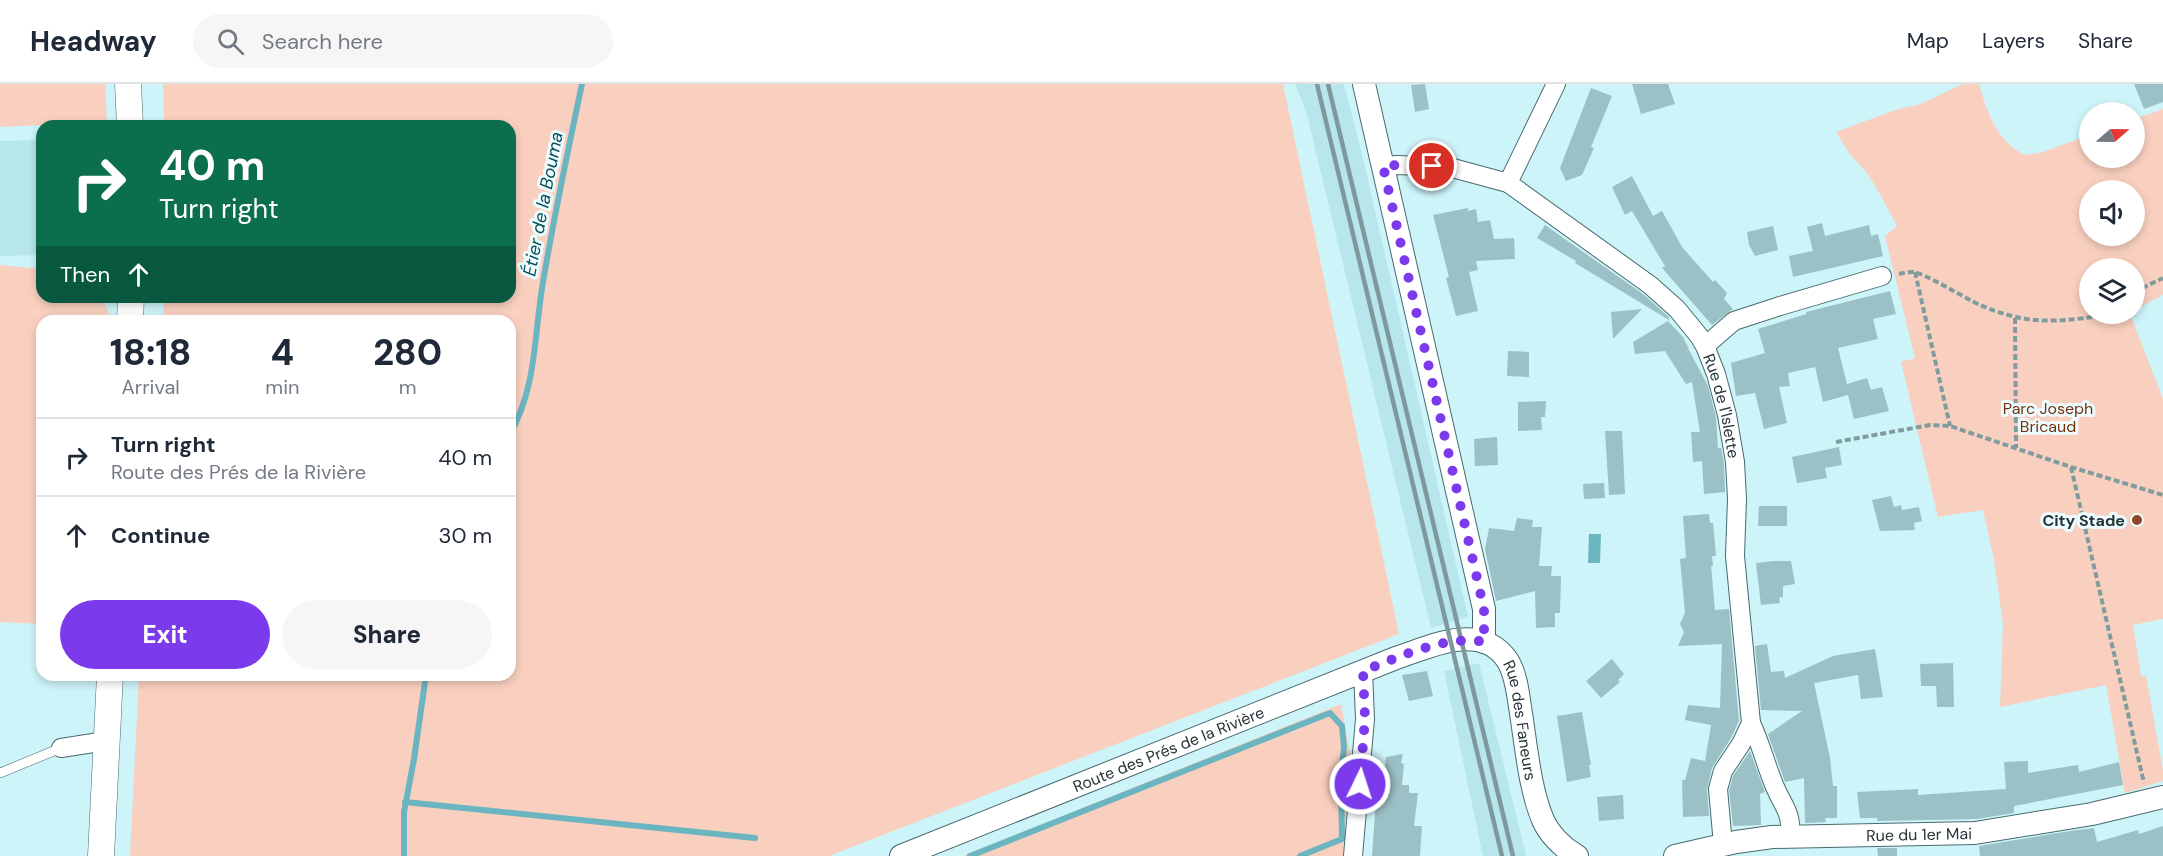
<!DOCTYPE html>
<html lang="en">
<head>
<meta charset="utf-8">
<style>
	body { margin:0; font-family:"DM Sans",sans-serif; background:#f6f6f7; color:#1f2937; height:100vh; display:flex; flex-direction:column; font-size:22px; white-space:nowrap }
	* { box-sizing:border-box; margin:0 }
	p { font-size:20px; color:#747a83 }
	.icon { flex:none; width:33px; height:33px; fill:none; stroke:currentColor; stroke-width:2; stroke-linecap:round; stroke-linejoin:round }
	.map { position:relative; flex:1; overflow:hidden }
	.drawer { position:absolute; left:36px; top:231px; width:480px; height:366px; display:flex; flex-direction:column; background:#fff; border-radius:18px; box-shadow:0 3px 9px #0003 }
	.drawer>* { flex:none }
	.hud { position:absolute; left:36px; top:36px; width:480px; height:183px; border-radius:18px; box-shadow:0 3px 9px #0003; background:#0b6e4f; color:#fff; overflow:hidden }
	.needle { width:39px; rotate:70deg }
	.controls { position:absolute; left:2079px; top:18px; display:grid; gap:12px }
	.controls a { display:grid; place-items:center; width:66px; height:66px; border-radius:50%; background:#fff; box-shadow:0 3px 9px #0003; font-size:30px }
	.pin { position:absolute; display:grid; place-items:center; width:51px; height:51px; color:#fff; margin:-26px; border:3px solid #fff; border-radius:50%; box-shadow:0 2px 6px #0007 }
	.me { position:absolute; width:66px; margin:-33px; rotate:4deg; stroke-linejoin:round; filter:drop-shadow(0 0 4px #0008) }
	.turn { display:flex; align-items:center; gap:21px; height:126px; padding:0 24px; font-size:27px }
	.turn .icon { width:78px; height:78px; stroke-width:2.5 }
	.turn b { display:block; font-size:42px; line-height:51px }
	.then { display:flex; align-items:center; height:57px; padding:0 24px; background:#0003; gap:12px; font-size:22px }
	.eta { display:flex; justify-content:space-evenly; align-items:center; height:102px; text-align:center }
	.eta b { font-size:36px; font-weight:800; line-height:42px }
	.button { display:flex; gap:12px; margin-top:auto; padding:12px 24px }
	.button a { flex:1; height:69px; border-radius:36px; background:#7c3aed; color:#fff; font-size:24px; font-weight:800; line-height:69px; text-align:center }
	.button a+a { background:#f6f6f7; color:#1f2937 }
	ul { padding:0; list-style:none }
	li { display:flex; align-items:center; gap:18px; height:78px; padding:0 24px; border-top:2px solid #e0e1e3 }
	li div { flex:1 }
	li b { display:block; font-size:22px }
	li em { font-style:normal }
	header { display:flex; align-items:center; gap:36px; box-sizing:border-box; height:84px; padding:0 30px; background:#fff; border-bottom:2px solid #e0e1e3 }
	header strong { font-size:28px }
	nav { display:flex; gap:33px; margin-inline-start:auto; font-size:21px }
	.search { width:420px; height:54px; background:#f6f6f7; display:flex; align-items:center; gap:15px; box-sizing:border-box; padding:0 21px; border-radius:33px; color:#747a83; font-size:22px }
	.map>svg:first-child { display:block }
</style>
</head>
<body>
<header>
<strong>Headway</strong>
<div class="search"><svg class="icon" aria-label="search" viewBox="0 0 24 24"><circle cx="10" cy="10" r="6"/><path d="M15 15l6 6"/></svg>Search here</div>
<nav><a>Map</a><a>Layers</a><a>Share</a></nav>
</header>
<div class="map">
<svg width="2163" height="772" viewBox="0 0 2163 772">
	<rect width="100%" height="100%" fill="#cdf4f9"/>
	<path fill="#b7e6ed" d="M 1295,0 L 1344,0 L 1362,70 L 1468,533 L 1431,544 L 1306,27 Z
		M 42,56 L 42,171 L 0,172 L 0,57 Z
		M 1479,579 L 1526,772 L 1483,772 L 1444,587 Z"/>
	<path fill="#f9d0bf" fill-rule="evenodd" d="M 0,0 L 105,0 L 107,38 L 0,43 Z
		M 163,0 L 1283,0 L 1399,550 L 829,772 L 130,772 L 139,591 L 510,591 L 510,237 L 163,237 L 164,213 L 510,213 L 510,42 L 164,42 Z
		M 1963,0 L 1979,0 C 1987,28 1997,58 2025,71 L 2043,68 L 2089,51 L 2090,74 L 2134,74 L 2135,35 L 2163,25 L 2163,211 L 2135,226 L 2134,184 L 2090,184 L 2090,230 L 2130,230 L 2163,315 L 2163,535 L 2133,541 L 2141,592 L 2146,592 L 2163,686 L 2163,697 L 2125,709 L 2106,601 L 2000,623 L 2003,540 L 1994,476 L 1983,426 L 1938,433 L 1901,278 L 1915,274 L 1885,152 L 1897,142 L 1876,103 L 1864,85 L 1850,71 L 1836,48 L 1895,26 L 1921,20 ZM 2090,106 L 2134,106 L 2134,152 L 2090,152 Z
		M 0,181 L 42,185 L 42,213 L 102,213 L 112,237 L 42,237 L 42,540 L 0,538 Z
		M 1341,620 L 1351,675 L 1346,772 L 963,772 Z"/>
	<path fill="#6ab5c0" d="M 1589,450 L 1601,450 L 1600,479 L 1588,479 Z"/>
	<g fill="none" stroke-linecap="round" stroke-linejoin="round">
		<path stroke="#6ab5c0" stroke-width="6" d="M 510,350 C 537,303 534,250 543,198 C 554,132 568,66 582,0
			M 405,718 L 755,754
			M 404,772 L 404,728 L 414,675 L 426,591
			M 970,772 L 1330,629 L 1342,642 L 1344,663 L 1341,692 L 1342,755 L 1300,772"/>
	</g>
	<path fill="#9bc0c5" d="M 1425,0 L 1429,25 L 1415,28 L 1411,1 Z
		M 1632,0 L 1668,0 L 1675,20 L 1641,30 Z
		M 2134,0 L 2163,0 L 2163,18 L 2144,25 Z
		M 1591,4 L 1612,12 L 1591,63 L 1594,64 L 1582,91 L 1566,97 L 1560,84 Z
		M 1632,92 L 1653,132 L 1662,127 L 1682,163 L 1713,198 L 1715,196 L 1727,209 L 1724,215 L 1733,225 L 1712,241 L 1662,184 L 1665,182 L 1632,127 L 1625,131 L 1612,103 Z
		M 1468,124 L 1468,127 L 1476,125 L 1478,138 L 1490,136 L 1494,155 L 1514,154 L 1515,175 L 1476,177 L 1478,186 L 1469,188 L 1478,227 L 1456,232 L 1446,194 L 1449,193 L 1433,131 Z
		M 1822,139 L 1825,152 L 1869,141 L 1871,152 L 1878,150 L 1883,172 L 1793,193 L 1789,172 L 1813,167 L 1807,143 Z
		M 1545,141 L 1643,210 L 1669,233 L 1669,236 L 1575,179 L 1576,177 L 1537,154 Z
		M 1773,142 L 1778,166 L 1755,172 L 1749,161 L 1747,148 Z
		M 1890,207 L 1896,230 L 1873,235 L 1878,255 L 1838,264 L 1847,300 L 1867,294 L 1871,306 L 1882,303 L 1889,327 L 1854,335 L 1848,311 L 1823,318 L 1815,283 L 1788,289 L 1790,302 L 1779,303 L 1787,339 L 1764,345 L 1755,309 L 1736,312 L 1731,279 L 1765,269 L 1758,245 L 1806,230 L 1806,228 Z
		M 1642,225 L 1613,255 L 1611,228 Z
		M 1668,237 L 1683,253 L 1689,265 L 1686,267 L 1689,266 L 1708,302 L 1716,333 L 1718,364 L 1721,364 L 1724,379 L 1725,408 L 1704,410 L 1702,377 L 1693,378 L 1691,348 L 1700,348 L 1692,298 L 1686,300 L 1665,267 L 1635,270 L 1633,258 Z
		M 1508,267 L 1529,268 L 1529,293 L 1507,292 Z
		M 1546,317 L 1545,333 L 1541,333 L 1542,346 L 1518,347 L 1518,318 Z
		M 1605,347 L 1622,347 L 1625,410 L 1609,411 Z
		M 1497,353 L 1498,381 L 1475,382 L 1474,355 Z
		M 1839,363 L 1842,381 L 1825,384 L 1827,394 L 1797,399 L 1792,373 Z
		M 1604,399 L 1605,414 L 1584,415 L 1583,400 Z
		M 1891,412 L 1894,423 L 1901,421 L 1902,426 L 1919,423 L 1922,437 L 1914,439 L 1915,446 L 1880,447 L 1872,416 Z
		M 1759,422 L 1787,422 L 1787,442 L 1758,442 Z
		M 1709,430 L 1710,439 L 1713,439 L 1716,472 L 1712,472 L 1713,482 L 1711,482 L 1715,526 L 1729,525 L 1739,637 L 1731,654 L 1712,684 L 1707,706 L 1709,732 L 1683,733 L 1682,696 L 1685,696 L 1691,674 L 1705,677 L 1711,641 L 1685,636 L 1688,621 L 1720,624 L 1722,560 L 1678,562 L 1684,548 L 1680,540 L 1685,529 L 1680,475 L 1686,474 L 1683,432 Z
		M 1517,434 L 1533,436 L 1532,443 L 1542,443 L 1539,482 L 1552,482 L 1551,492 L 1561,492 L 1560,529 L 1555,529 L 1555,543 L 1536,544 L 1535,507 L 1496,517 L 1485,465 L 1489,444 L 1514,447 Z
		M 1774,477 L 1791,477 L 1795,500 L 1783,502 L 1783,513 L 1779,514 L 1780,519 L 1761,521 L 1756,479 Z
		M 1767,560 L 1771,588 L 1784,587 L 1785,594 L 1833,572 L 1875,565 L 1883,613 L 1861,615 L 1858,591 L 1814,599 L 1830,674 L 1833,702 L 1837,702 L 1837,734 L 1825,734 L 1826,738 L 1805,739 L 1804,694 L 1785,698 L 1768,650 L 1802,627 L 1761,626 L 1755,562 Z
		M 1612,575 L 1624,590 L 1618,596 L 1620,598 L 1601,614 L 1586,597 Z
		M 1953,579 L 1954,623 L 1937,623 L 1936,602 L 1921,602 L 1920,580 Z
		M 1427,587 L 1433,612 L 1409,617 L 1402,591 Z
		M 1582,628 L 1591,681 L 1589,681 L 1591,693 L 1567,698 L 1557,632 Z
		M 1750,667 L 1765,708 L 1760,710 L 1761,741 L 1733,742 L 1729,706 L 1733,692 Z
		M 1403,670 L 1401,679 L 1404,680 L 1402,701 L 1409,701 L 1409,709 L 1418,709 L 1414,742 L 1422,742 L 1420,772 L 1372,772 L 1378,688 L 1385,682 L 1386,673 Z
		M 2028,677 L 2028,689 L 2078,681 L 2079,688 L 2119,678 L 2123,701 L 2014,722 L 2014,729 L 1977,735 L 1877,737 L 1877,734 L 1860,734 L 1857,708 L 1918,705 L 1918,711 L 2006,705 L 2004,678 Z
		M 1623,711 L 1624,735 L 1599,737 L 1597,713 Z
		M 2163,742 L 2163,772 L 1980,772 L 1979,762 L 2070,747 L 2094,744 L 2097,758 L 2138,746 L 2139,750 Z
		M 1877,764 L 1897,764 L 1897,772 L 1878,772 Z"/>
	<g fill="none" stroke-linecap="round" stroke-linejoin="round">
		<g stroke="#486a6f" stroke-width="10">
			<path id="service" d="M 0,689 L 61,664"/>
		</g>
		<g stroke="#486a6f" stroke-width="20">
			<g id="minor">
				<path id="s1" d="M 1556,0 L 1508,99 L 1650,201 L 1677,225 L 1699,252 L 1705,262 L 1716,290 L 1727,331 L 1735,378 L 1737,415 L 1735,472 L 1751,639 L 1741,660 L 1723,687 L 1718,705 L 1723,761"/>
				<path d="M 1383,82 L 1397,81 L 1449,83 L 1508,99"/>
				<path d="M 1705,262 L 1734,237 L 1780,222 L 1882,192"/>
				<path d="M 1751,639 C 1761,660 1766,682 1775,703 C 1785,726 1790,725 1791,752"/>
				<path d="M 61,664 L 106,657"/>
				<path d="M 1353,772 L 1365,635 L 1363,587"/>
			</g>
		</g>
		<g stroke="#486a6f" stroke-width="24">
			<g id="tertiary">
				<path d="M 1364,0 L 1484,525 L 1484,558"/>
				<path id="s2" d="M 901,772 L 1396,574 C 1420,566 1451,552 1476,556 C 1490,558 1502,567 1509,579 C 1516,592 1518,609 1520,623 C 1526,659 1529,703 1543,736 C 1549,750 1563,764 1577,772"/>
				<path id="s3" d="M 1675,772 L 1736,758 L 1772,753 L 1975,749 L 2092,730 L 2163,713"/>
			</g>
		</g>
		<g stroke="#486a6f" stroke-width="27">
			<path id="secondary" d="M 128,0 L 130,42
				M 130,237 L 131,213
				M 101,772 L 110,591"/>
		</g>
		<path stroke="#809c9f" stroke-width="4" stroke-dasharray="6 3" stroke-linecap="butt" d="M 1915,188 L 1950,342
			M 1899,190 C 1903,189 1908,188 1913,188 C 1925,189 1966,215 1980,221 C 2025,240 2052,239 2099,232 L 2102,230
			M 2134,208 L 2163,194
			M 2015,234 L 2016,364
			M 1836,358 L 1930,341 L 1950,342 L 2071,383 L 2163,411
			M 2071,383 L 2144,699"/>
		<use href="#service" stroke="#fff" stroke-width="9"/>
		<use href="#minor" stroke="#fff" stroke-width="18"/>
		<use href="#tertiary" stroke="#fff" stroke-width="22"/>
		<use href="#secondary" stroke="#fff" stroke-width="26"/>
		<path stroke="#7e999d" stroke-width="4.5" d="M 1317,0 L 1502,772
			M 1328,0 L 1513,772"/>
	</g>
	<g fill="none" stroke-linecap="round" stroke-linejoin="round">
		<path stroke="#7c3aed" stroke-width="10" stroke-dasharray="0 18" d="M 1360,700 L 1365,634 L 1363,587 C 1397,574 1447,550 1484,558 L 1484,525 L 1383,82 L 1397,81 L 1432,82"/>
	</g>
	<circle fill="#8f4726" stroke="#edfcfe" stroke-width="2" cx="2137" cy="436" r="6"/>
	<g text-anchor="middle" stroke-width="6" stroke-linejoin="round" paint-order="stroke">
		<g font-size="16" fill="#263537" stroke="#edfcfe">
			<text dy="6" stroke="none"><textPath href="#s1" startOffset="430">Rue de l'Islette</textPath></text>
			<text dy="6" stroke="none"><textPath href="#s2" startOffset="716">Rue des Faneurs</textPath></text>
			<text dy="6" stroke="none"><textPath href="#s2" startOffset="288">Route des Prés de la Rivière</textPath></text>
			<text dy="6" stroke="none"><textPath href="#s3" startOffset="246">Rue du 1er Mai</textPath></text>
		</g>
		<g font-size="16" fill="#74300d" stroke="#edfcfe">
			<text x="2048" y="330">Parc Joseph<tspan x="2048" dy="18">Bricaud</tspan></text>
		</g>
		<g font-size="16" font-weight="bold" fill="#263537" stroke="#edfcfe" text-anchor="end">
			<text x="2125" y="442">City Stade</text>
		</g>
		<g font-size="18" font-style="italic" fill="#064d55" stroke="#edfcfe">
			<text transform="translate(543 120) rotate(-79)" y="6">Étier de la Bouma</text>
		</g>
	</g>
</svg>
<div class="controls">
<a><svg class="needle" viewBox="-14 -14 28 28"><path d="M0-13l5 13h-10z" fill="#e53935"/><path d="M0 13l5-13h-10z" fill="#747a83"/></svg></a>
<a><svg class="icon" aria-label="sound" viewBox="0 0 24 24"><path d="M4 9h4l5-4v14l-5-4H4zM17 9q2 3 0 6"/></svg></a>
<a><svg class="icon" aria-label="layers" viewBox="0 0 24 24"><path d="M12 4l9 5-9 5-9-5zM3 14l9 5 9-5"/></svg></a>
</div>
<div class="pin" style="left:1432px;top:82px;background:#d93025"><svg class="icon" aria-label="arrive" viewBox="0 0 24 24"><path d="M6 21V4h12l-3 4 3 4H6"/></svg></div>
<svg class="me" style="left:1360px;top:700px" viewBox="-20 -20 40 40"><circle r="17" fill="#7c3aed" stroke="#fff" stroke-width="3"/><path d="M0-11L8 9 0 5-8 9z" fill="#fff"/></svg>
<div class="hud">
<div class="turn"><svg class="icon" aria-label="right" viewBox="0 0 24 24"><path d="M7 20v-9h11M14 6l5 5-5 5"/></svg><div><b>40 m</b>Turn right</div></div>
<div class="then">Then<svg class="icon" aria-label="ahead" viewBox="0 0 24 24"><path d="M12 20V5M6 11l6-6 6 6"/></svg></div>
</div>
<section class="drawer">
<div class="eta">
<div><b>18:18</b><p>Arrival</p></div>
<div><b>4</b><p>min</p></div>
<div><b>280</b><p>m</p></div>
</div>
<ul>
<li><svg class="icon" aria-label="right" viewBox="0 0 24 24"><path d="M7 20v-9h11M14 6l5 5-5 5"/></svg><div><b>Turn right</b><p>Route des Prés de la Rivière</p></div><em>40 m</em></li>
<li><svg class="icon" aria-label="ahead" viewBox="0 0 24 24"><path d="M12 20V5M6 11l6-6 6 6"/></svg><div><b>Continue</b></div><em>30 m</em></li>
</ul>
<div class="button"><a>Exit</a><a>Share</a></div>
</section>
</div>
</body>
</html>
